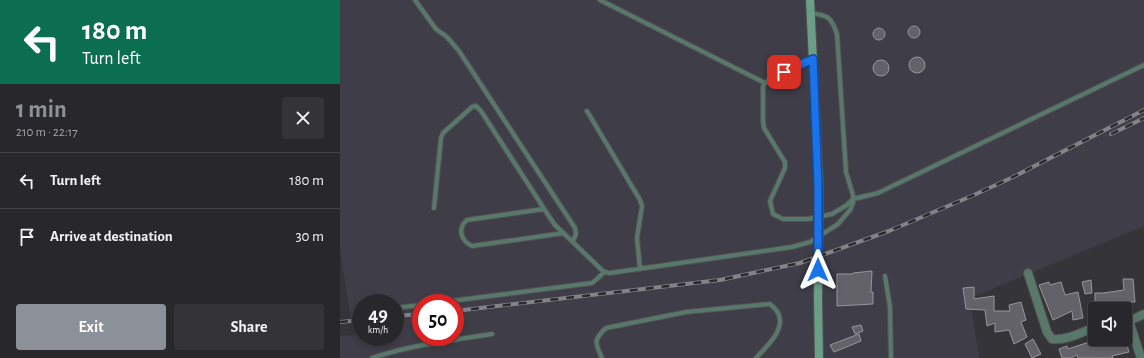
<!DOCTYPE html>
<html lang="en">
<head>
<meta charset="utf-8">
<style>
	body { margin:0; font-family:"Alegreya Sans",sans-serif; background:#343337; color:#f1f3f6; height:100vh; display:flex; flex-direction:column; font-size:15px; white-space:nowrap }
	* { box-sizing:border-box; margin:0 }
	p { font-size:13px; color:#a5a5a9 }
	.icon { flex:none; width:22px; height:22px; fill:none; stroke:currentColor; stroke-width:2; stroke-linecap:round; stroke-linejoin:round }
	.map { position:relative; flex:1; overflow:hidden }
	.side { display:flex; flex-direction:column; background:#28272b; width:340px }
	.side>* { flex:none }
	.guide { background:#0b6e4f; color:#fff; overflow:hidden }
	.tools { position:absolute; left:748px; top:302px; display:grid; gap:8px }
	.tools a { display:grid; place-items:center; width:44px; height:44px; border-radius:4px; background:#28272b; box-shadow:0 2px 6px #0003,0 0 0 1px #444447; font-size:20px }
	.speed { position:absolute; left:12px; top:294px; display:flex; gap:8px; font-size:20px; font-weight:700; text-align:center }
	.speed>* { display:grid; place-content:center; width:52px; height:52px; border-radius:50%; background:#28272b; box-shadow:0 2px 6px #0003,0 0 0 1px #444447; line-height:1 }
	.speed small { font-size:10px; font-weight:400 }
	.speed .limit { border:6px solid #d22; background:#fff; color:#111 }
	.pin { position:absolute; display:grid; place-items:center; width:34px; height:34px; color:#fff; margin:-17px; border-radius:8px; box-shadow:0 2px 6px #0006 }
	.me { position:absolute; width:44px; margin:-22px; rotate:0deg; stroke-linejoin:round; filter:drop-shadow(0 0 3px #0008) }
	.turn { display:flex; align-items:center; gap:14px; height:84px; padding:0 16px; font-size:18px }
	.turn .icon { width:52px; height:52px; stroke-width:2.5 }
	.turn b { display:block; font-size:28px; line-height:34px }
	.round { display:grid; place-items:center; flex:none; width:42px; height:42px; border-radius:4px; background:#343337 }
	.head { display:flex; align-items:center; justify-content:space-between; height:68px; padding:0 16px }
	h1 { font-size:24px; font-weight:700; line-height:30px; color:#8c9099 }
	.action { display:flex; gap:8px; margin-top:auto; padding:8px 16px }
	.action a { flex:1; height:46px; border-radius:4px; background:#8c9099; color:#fff; font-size:16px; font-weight:700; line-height:46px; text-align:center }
	.action a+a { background:#343337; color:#f1f3f6 }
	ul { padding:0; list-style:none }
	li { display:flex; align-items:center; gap:12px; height:56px; padding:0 16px; border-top:1px solid #444447 }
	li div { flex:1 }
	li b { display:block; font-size:15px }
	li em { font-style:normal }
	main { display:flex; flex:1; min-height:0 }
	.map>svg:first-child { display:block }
</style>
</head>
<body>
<main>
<section class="side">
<div class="guide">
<div class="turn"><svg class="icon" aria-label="left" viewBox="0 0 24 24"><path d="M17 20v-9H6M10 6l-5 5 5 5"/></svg><div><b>180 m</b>Turn left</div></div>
</div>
<div class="head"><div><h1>1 min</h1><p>210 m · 22:17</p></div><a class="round"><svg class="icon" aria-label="close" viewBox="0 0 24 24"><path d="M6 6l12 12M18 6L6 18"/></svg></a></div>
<ul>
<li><svg class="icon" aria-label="left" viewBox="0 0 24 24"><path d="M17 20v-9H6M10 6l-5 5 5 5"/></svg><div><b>Turn left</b></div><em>180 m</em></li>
<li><svg class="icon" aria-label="arrive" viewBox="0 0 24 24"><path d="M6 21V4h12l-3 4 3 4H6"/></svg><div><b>Arrive at destination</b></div><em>30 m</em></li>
</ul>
<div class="action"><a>Exit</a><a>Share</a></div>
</section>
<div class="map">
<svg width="804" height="358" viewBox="0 0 804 358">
	<rect width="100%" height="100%" fill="#353439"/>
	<path fill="#3f3d48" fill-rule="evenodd" d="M 0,0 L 804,0 L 804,226 L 630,298 L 639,358 L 0,358 L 0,336 L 15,335 L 10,314 L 0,249 ZM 21,303 L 55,303 L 55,337 L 21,337 ZM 81,303 L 115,303 L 115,337 L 81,337 Z"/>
	<path fill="#636268" stroke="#97969c" d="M568 32a6 6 0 1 1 12 0a6 6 0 1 1-12 0Z
		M533 34a6 6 0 1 1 12 0a6 6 0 1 1-12 0Z
		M569 65a8 8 0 1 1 16 0a8 8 0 1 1-16 0Z
		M533 68a8 8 0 1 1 16 0a8 8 0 1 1-16 0Z
		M 532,271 L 531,292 L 533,292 L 533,304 L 497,306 L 497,274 L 513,274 L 513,273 Z
		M 783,279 L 793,279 L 795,302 L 779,302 L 780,307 L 767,309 L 755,309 L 755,293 L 763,293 L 784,290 Z
		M 751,280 L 752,293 L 745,294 L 742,282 Z
		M 709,282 L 710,285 L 721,282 L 725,295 L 738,292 L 743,318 L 733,320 L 732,311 L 713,320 L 699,285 Z
		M 634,287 L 634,299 L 654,296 L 654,311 L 670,311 L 669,305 L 681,302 L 686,320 L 681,322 L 687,337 L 674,344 L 669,330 L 655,332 L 655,323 L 647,326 L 645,310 L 626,309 L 623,288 Z
		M 521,325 L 523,331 L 515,334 L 512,327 Z
		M 519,334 L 521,341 L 494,352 L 490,345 Z
		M 693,339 L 701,354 L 692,358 L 685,344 Z
		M 758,339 L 774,339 L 776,345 L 786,342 L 789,352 L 772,356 L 773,358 L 738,358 L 737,355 L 731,358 L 722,358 L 719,349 L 727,346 L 728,349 Z"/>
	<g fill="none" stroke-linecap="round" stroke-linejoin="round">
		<g stroke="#525155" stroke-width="6">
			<path id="service" d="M 75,0 L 96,29 L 107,37 L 119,51 L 235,228 L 236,234 L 233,241
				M 260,0 L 425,83
				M 472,59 L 430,79 L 425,83 L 423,87 L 423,121 L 424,128 L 445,162 L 445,168 L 430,201 L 433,214 L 443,219 L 468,219 L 492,214 L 507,205 L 513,199 L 538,193 L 804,65
				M 247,111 L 300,200 L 302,206 L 297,238 L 300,269
				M 94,208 L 101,138 L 103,133 L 132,107 L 136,106 L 141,111 L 210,218 L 215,225 L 264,272 L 270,273 L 452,247 L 470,242 L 498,224 L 510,210 L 513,203 L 513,195 L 506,172 L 497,34 C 491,16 488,16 471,13
				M 204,209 L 127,220 C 117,228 121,241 132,246 L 224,233
				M 545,276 L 550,307 L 551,358
				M 95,303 L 252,283 L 257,279 L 264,272
				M 55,308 L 81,305
				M 32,358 C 71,345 112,340 152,334
				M 262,358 C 255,343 253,340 266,328 L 346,312 L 430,304 C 432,306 435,308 437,311 C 448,328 426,347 416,358"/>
		</g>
		<g stroke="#525155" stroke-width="10">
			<path id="minor" d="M 688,273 L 707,332 L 712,339 C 726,341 742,332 755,327
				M 789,321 L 801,358
				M 785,322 L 789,321 L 804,314"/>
		</g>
		<g stroke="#525155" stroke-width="10">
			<path id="secondary" d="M 470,0 L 479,185
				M 478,299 L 479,358"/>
		</g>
		<use href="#service" stroke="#587969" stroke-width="4"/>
		<use href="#minor" stroke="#587969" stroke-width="8"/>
		<use href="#secondary" stroke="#6a9e85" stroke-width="8"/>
		<g stroke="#848387" stroke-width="4">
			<path id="rail" d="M 771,134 L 804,118
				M 115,311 L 380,280 L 460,263 L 549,231 L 634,195 L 671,178 L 804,110
				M 55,316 L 81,314
				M 0,322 L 21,320"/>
		</g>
		<use href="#rail" stroke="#2b2a2f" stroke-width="2.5" stroke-dasharray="8" stroke-linecap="butt"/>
		<g stroke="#525155" stroke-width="10" stroke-linecap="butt">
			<path id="secondary-bridge" d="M 478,299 L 479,185"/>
		</g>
		<use href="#secondary-bridge" stroke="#6a9e85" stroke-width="8"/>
	</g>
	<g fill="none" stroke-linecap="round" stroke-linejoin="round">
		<g stroke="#114b97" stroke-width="10">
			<path id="route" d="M 444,72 L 473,59 L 478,185 L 478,270"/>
		</g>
		<use href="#route" stroke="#1a73e8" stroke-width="7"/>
	</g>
</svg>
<div class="tools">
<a><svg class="icon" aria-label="sound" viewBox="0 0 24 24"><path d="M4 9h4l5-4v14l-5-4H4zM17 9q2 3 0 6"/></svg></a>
</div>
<div class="speed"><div>49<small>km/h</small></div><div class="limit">50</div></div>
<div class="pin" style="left:444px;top:72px;background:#d93025"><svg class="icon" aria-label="arrive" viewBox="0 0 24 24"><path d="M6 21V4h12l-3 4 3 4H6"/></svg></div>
<svg class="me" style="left:478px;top:270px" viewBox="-20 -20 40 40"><path d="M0-17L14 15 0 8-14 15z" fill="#1a73e8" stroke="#fff" stroke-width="4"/></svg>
</div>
</main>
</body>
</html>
